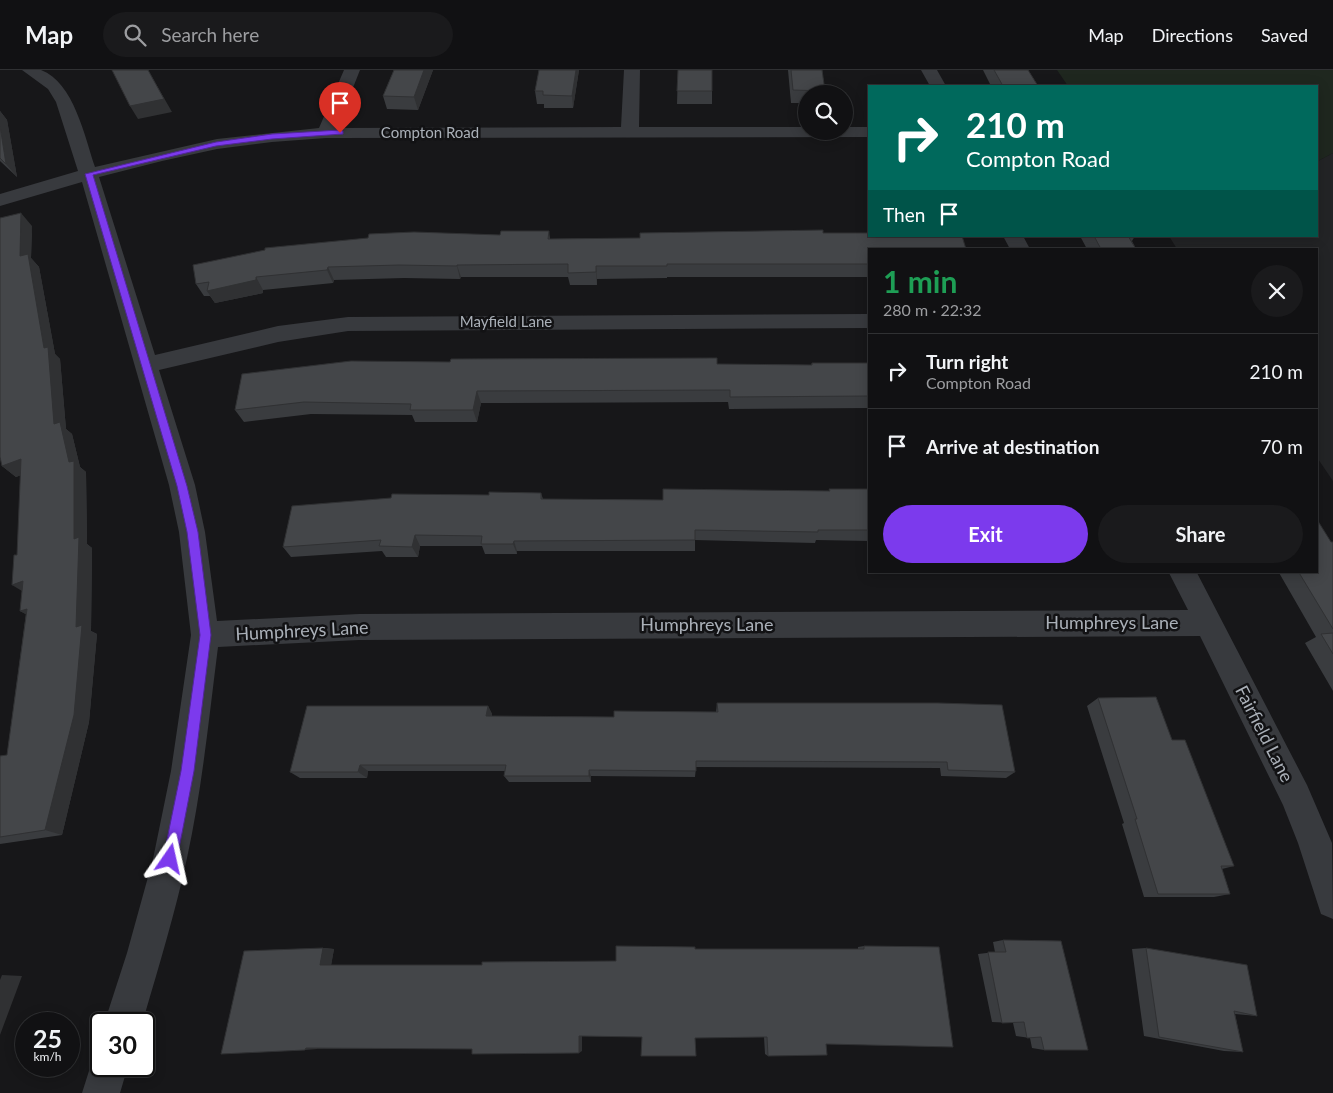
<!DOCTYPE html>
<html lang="en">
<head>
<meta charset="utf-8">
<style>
	body { margin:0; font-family:Lato,sans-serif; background:#1a1a1c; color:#f1f3f6; height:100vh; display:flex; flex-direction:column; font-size:19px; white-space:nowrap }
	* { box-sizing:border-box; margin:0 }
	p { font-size:16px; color:#9c9da0 }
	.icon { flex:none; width:28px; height:28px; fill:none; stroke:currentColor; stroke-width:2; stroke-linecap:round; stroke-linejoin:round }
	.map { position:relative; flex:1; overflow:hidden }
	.side { position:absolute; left:868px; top:178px; width:450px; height:325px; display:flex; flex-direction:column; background:#111113; border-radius:0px; box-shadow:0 2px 12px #0003,0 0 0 1px #303133 }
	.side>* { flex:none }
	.top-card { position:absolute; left:868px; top:15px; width:450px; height:152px; border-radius:0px; box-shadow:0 2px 12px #0003,0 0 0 1px #303133; background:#00695c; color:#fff; overflow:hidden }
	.fabs { position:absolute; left:798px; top:15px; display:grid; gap:10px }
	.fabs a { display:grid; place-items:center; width:55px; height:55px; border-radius:50%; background:#111113; box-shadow:0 2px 12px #0003,0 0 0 1px #303133; font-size:25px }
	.speed { position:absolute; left:15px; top:942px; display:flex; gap:10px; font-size:25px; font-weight:700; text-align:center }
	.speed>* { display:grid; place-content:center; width:65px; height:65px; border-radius:50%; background:#111113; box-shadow:0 2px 12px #0003,0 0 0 1px #303133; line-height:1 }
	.speed small { font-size:12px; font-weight:400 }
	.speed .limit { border:2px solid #111; border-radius:8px; background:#fff; color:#111 }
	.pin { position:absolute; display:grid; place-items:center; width:42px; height:42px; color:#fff; margin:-51px -21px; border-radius:50% 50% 50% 0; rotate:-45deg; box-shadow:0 0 5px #0007 }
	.pin .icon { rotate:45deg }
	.me { position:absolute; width:55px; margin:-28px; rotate:11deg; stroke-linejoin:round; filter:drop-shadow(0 0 4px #0008) }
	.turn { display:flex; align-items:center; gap:18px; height:105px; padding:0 15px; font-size:22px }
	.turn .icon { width:65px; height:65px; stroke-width:2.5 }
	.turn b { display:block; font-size:35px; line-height:42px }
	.then { display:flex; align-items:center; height:48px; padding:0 15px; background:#0003; gap:10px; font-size:19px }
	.round { display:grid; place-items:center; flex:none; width:52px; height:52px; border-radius:26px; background:#1a1a1c }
	.head { display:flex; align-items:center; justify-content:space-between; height:85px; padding:0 15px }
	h1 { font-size:30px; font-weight:700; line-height:38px; color:#1e9e55 }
	.action { display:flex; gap:10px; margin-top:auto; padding:10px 15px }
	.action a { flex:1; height:58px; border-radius:30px; background:#7c3aed; color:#fff; font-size:20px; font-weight:700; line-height:58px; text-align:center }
	.action a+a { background:#1a1a1c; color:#f1f3f6 }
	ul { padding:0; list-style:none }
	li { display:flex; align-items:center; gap:15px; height:75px; padding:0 15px; border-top:1px solid #303133 }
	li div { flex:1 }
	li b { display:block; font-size:19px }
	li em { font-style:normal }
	header { display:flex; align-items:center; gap:30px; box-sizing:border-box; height:70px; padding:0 25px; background:#111113; border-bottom:1px solid #303133 }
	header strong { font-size:24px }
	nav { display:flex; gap:28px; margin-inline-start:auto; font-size:18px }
	.search { width:350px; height:45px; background:#1a1a1c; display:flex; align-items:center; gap:12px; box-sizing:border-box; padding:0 18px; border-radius:28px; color:#9c9da0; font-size:19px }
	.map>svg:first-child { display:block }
</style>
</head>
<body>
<header>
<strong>Map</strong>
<div class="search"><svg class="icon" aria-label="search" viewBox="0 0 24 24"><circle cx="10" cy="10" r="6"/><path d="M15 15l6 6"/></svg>Search here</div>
<nav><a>Map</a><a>Directions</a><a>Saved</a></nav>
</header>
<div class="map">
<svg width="1333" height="1023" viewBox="0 0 1333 1023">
	<rect width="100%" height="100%" fill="#171719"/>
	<path fill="#232426" d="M 1333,83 L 1333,411 L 1316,386 L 1316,179 L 1177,179 L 1169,166 L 1316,166 L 1316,92 Z"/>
	<path fill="#1f271f" d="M 1057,0 L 1333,0 L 1333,83 L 1316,92 L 1316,16 L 1068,16 Z"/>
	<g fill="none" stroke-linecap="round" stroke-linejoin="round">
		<path fill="#383a3e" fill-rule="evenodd" d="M 22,0 C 28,0 36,0 41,0 C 74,12 85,68 95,97 L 217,69 L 319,58 L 344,0 L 360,0 L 337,58 L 621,57 L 624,0 L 640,0 L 639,57 L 806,57 L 806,61 L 844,61 L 844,57 L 869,57 L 869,67 L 326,68 L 272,72 L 217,79 L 162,91 L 99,107 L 155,285 L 278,256 L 348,247 L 869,244 L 869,258 L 348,261 L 278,272 L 159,300 L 195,415 L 205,462 L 217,551 L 359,544 L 1188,540 L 1168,501 L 1196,501 L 1307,715 L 1332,773 L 1333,849 L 1321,844 L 1298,773 L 1283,735 L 1200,566 L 359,570 L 218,577 C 209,648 202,719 187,788 C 175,844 158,899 142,954 L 104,954 L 127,883 L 153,789 L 171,701 L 191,565 L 179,462 L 169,415 L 82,112 L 0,136 L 0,124 L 78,101 L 56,32 L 48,19 Z
			M 921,0 L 937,0 L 946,16 L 930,16 Z
			M 1003,166 L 1023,166 L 1030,179 L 1010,179 Z
			M 101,980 L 101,996 L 128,996 L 120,1023 L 82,1023 L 95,982 Z"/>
	</g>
	<path fill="#3a3c3f" d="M 394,0 L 433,0 L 418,40 L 387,39 L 383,26 Z
		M 539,0 L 579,0 L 573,38 L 544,38 L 544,34 L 537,34 L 535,21 Z
		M 678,0 L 712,21 L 712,34 L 677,34 Z
		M 788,0 L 822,0 L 825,21 L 824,24 L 806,24 L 806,33 L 791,33 Z
		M 983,0 L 1028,0 L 1038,16 L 991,16 Z
		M 0,41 L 7,50 L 17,107 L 0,91 Z
		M 32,156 L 31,188 L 39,197 L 55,284 L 60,289 L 66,359 L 72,364 L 80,397 L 86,402 L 87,474 L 92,478 L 91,561 L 97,564 L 89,652 L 62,765 L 0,774 L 0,686 L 7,685 L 26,544 L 20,541 L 22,521 L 17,485 L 21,405 L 16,407 L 2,396 Z
		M 549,161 L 550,169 L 640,168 L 823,163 L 869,179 L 869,207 L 667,207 L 667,208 L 597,209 L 597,215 L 570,215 L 568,207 L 461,207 L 460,209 L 404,208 L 334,210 L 333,213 L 263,220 L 263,223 L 215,233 L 210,226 L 204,226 L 196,214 L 500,165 Z
		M 1080,166 L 1135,166 L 1132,171 L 1136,179 L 1087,179 Z
		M 812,293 L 869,293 L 869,338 L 729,339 L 728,332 L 481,333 L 477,352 L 415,352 L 412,345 L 311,344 L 244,352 L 235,340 L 242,304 L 717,294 L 811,295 Z
		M 829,419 L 869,419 L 869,471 L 816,470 L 815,473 L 695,470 L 695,481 L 517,481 L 517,484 L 485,484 L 482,476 L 420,476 L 418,487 L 386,487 L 382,481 L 291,487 L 283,477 L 489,425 L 541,423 L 543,429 L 663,430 L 829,421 Z
		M 1331,472 L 1333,472 L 1333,621 L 1305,573 L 1316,567 L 1278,501 L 1316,501 Z
		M 1098,628 L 1172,670 L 1234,796 L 1222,799 L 1230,824 L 1214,827 L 1144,827 L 1122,754 L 1124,753 L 1087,636 Z
		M 717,633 L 1015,702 L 1006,708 L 941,706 L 940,698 L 696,697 L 695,707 L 591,706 L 591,712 L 509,712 L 504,706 L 505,701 L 368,701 L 367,708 L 300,708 L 290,702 L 488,636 L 492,644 L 492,646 L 614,647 L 716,642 Z
		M 1003,870 L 1061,871 L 1044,980 L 1032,978 L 1030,968 L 1016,966 L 1013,953 L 992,952 L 978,884 L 995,882 L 993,872 Z
		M 864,876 L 939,877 L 826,974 L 768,986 L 765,984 L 764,967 L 582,966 L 582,981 L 472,979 L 317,978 L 317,979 L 323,878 L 334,879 L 331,895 L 482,895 L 616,891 L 695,879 L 858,879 L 858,877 Z
		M 1146,878 L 1257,946 L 1235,944 L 1243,982 L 1224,981 L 1144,966 L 1132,879 Z"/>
	<path fill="#303133" d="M 148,0 L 172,42 L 138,49 L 130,36 Z
		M 424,0 L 433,0 L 418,40 L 414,27 Z
		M 576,0 L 579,0 L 573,38 L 572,26 Z
		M 0,41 L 7,50 L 17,107 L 6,94 L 0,56 Z
		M 21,143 L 32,156 L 31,188 L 39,197 L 55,284 L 60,289 L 66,359 L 72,364 L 80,397 L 86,402 L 87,474 L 92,478 L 91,561 L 97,564 L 89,652 L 62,765 L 45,760 L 76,557 L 74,469 L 69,392 L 54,354 L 44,278 L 20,186 Z
		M 457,195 L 461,207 L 460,209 L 457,196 Z
		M 596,196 L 597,209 L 597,215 L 596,202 Z
		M 328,197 L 334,210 L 333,213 L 327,200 Z
		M 256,207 L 263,220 L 263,223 L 215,233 L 207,221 Z
		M 477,321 L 481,333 L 477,352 L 473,340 Z
		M 21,389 L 35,400 L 16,407 L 2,396 Z
		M 415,465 L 420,476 L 418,487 L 412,477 Z
		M 514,471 L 517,481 L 517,484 L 513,474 Z
		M 23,511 L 27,524 L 12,515 Z
		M 27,539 L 36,550 L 20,541 Z
		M 488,636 L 492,644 L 491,654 L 486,646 Z
		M 360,695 L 368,701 L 367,708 L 358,702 Z
		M 589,700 L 591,706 L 591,712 L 589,706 Z
		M 323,878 L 334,879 L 331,896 L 320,895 Z
		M 2,905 L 22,906 L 0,965 L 0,910 Z
		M 582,965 L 582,981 L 579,983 L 579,966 Z
		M 317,976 L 317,979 L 305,980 L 306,978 Z"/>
	<path fill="#444649" stroke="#303133" d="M 112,0 L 148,0 L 164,29 L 130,36 Z
		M 394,0 L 424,0 L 414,27 L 383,26 Z
		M 539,0 L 576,0 L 572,26 L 543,25 L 543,21 L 535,21 Z
		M 678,0 L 712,0 L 712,21 L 677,21 Z
		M 791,0 L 822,0 L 825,21 L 793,20 Z
		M 994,0 L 1028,0 L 1038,16 L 1003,16 Z
		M 0,56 L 6,94 L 0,88 Z
		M 21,143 L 20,186 L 28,184 L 44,278 L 48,277 L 54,354 L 60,352 L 69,392 L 74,391 L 74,469 L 79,467 L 76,557 L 82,555 L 74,645 L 45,760 L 0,767 L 0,686 L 7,685 L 27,539 L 20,541 L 23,511 L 12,515 L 14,485 L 17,485 L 21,389 L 2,396 L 0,387 L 0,148 Z
		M 823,160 L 823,163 L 869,163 L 869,166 L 962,166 L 966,179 L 869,179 L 869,194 L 667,194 L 667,196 L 596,196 L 596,202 L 568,203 L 568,194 L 457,195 L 457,196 L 399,195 L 328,197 L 327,200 L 256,207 L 256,210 L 207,221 L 209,212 L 196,214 L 193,195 L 265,180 L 265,178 L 368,168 L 369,164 L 414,162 L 500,165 L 501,161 L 549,161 L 548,169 L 640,168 L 640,163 Z
		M 1094,166 L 1128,166 L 1136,179 L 1101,179 Z
		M 717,288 L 717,294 L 812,295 L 812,293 L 869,293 L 869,326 L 730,327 L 730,320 L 477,321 L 473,340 L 410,340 L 411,334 L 304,332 L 235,340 L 242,304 L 351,291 L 450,292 L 451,289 Z
		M 663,419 L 830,421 L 829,419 L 869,419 L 869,460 L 818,460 L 818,462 L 695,460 L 695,470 L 514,471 L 513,474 L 481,474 L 482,466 L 415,465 L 412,477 L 379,476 L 381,470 L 283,477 L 292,436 L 391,428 L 392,424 L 489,425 L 489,422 L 541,423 L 541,429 L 663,430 Z
		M 1316,448 L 1331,472 L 1333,472 L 1333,559 L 1298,501 L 1316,501 Z
		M 1333,563 L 1333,584 L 1321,564 Z
		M 1156,627 L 1172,670 L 1185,670 L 1234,796 L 1221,796 L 1230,824 L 1158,824 L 1135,749 L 1137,749 L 1098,628 Z
		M 717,633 L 938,633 L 1002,635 L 1015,702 L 948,700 L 947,692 L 696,691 L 696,701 L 589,700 L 589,706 L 504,706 L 506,695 L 360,695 L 358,702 L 290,702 L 307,636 L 488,636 L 486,646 L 614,647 L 614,641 L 718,642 Z
		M 1003,870 L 1061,871 L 1088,980 L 1044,980 L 1041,967 L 1027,968 L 1024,952 L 1002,953 L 988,882 L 1006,882 Z
		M 616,876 L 695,877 L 695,879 L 864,879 L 864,876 L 939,877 L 953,977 L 826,974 L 827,985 L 768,986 L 767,967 L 695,968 L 696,986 L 641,986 L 642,967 L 579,966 L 579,983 L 472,984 L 472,979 L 306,978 L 305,980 L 221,984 L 244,881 L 323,878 L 320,895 L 482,895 L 482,892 L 616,891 Z
		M 1146,878 L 1247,895 L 1257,946 L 1234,941 L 1243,982 L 1159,967 Z"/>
	<path fill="#7c3aed" stroke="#51269a" d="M 340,60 L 343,61 L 343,64 L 272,69 L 216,76 L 93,105 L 187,416 L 198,462 L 211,565 L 194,701 L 177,789 L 175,794 L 170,796 L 165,794 L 163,789 L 181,701 L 200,565 L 187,462 L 177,416 L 85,104 L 216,72 L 272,64 Z"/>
	<g text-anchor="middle" stroke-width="5" stroke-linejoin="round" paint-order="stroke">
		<g font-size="15" fill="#aab0b8" stroke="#121214">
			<text x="430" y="68">Compton Road</text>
			<text x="506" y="257">Mayfield Lane</text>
		</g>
		<g font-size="18" fill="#aab0b8" stroke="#121214">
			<text x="1112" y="559">Humphreys Lane</text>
			<text x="707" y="561">Humphreys Lane</text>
			<text transform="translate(302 561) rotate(-3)" y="6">Humphreys Lane</text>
			<text transform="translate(1264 664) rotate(63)" y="6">Fairfield Lane</text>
		</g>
	</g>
</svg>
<div class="fabs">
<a><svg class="icon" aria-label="search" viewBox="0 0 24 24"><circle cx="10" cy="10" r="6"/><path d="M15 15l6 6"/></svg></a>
</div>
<div class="speed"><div>25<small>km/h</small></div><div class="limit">30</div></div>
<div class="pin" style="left:340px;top:63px;background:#d93025"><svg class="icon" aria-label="arrive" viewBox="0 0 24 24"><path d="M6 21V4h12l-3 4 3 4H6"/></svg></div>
<svg class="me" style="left:170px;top:789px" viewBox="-20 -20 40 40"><path d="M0-17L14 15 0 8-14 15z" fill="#7c3aed" stroke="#fff" stroke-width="4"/></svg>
<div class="top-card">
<div class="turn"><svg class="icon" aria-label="right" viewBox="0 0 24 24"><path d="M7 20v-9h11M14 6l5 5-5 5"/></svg><div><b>210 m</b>Compton Road</div></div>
<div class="then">Then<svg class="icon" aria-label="arrive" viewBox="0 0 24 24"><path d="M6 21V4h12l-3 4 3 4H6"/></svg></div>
</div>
<section class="side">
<div class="head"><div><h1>1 min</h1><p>280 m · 22:32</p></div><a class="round"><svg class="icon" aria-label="close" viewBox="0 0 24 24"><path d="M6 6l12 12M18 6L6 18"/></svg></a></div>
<ul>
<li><svg class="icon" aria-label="right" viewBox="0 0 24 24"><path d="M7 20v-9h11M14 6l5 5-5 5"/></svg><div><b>Turn right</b><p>Compton Road</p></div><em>210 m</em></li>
<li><svg class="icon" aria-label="arrive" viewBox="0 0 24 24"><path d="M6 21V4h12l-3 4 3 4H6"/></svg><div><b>Arrive at destination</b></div><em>70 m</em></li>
</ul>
<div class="action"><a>Exit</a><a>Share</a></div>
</section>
</div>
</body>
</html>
